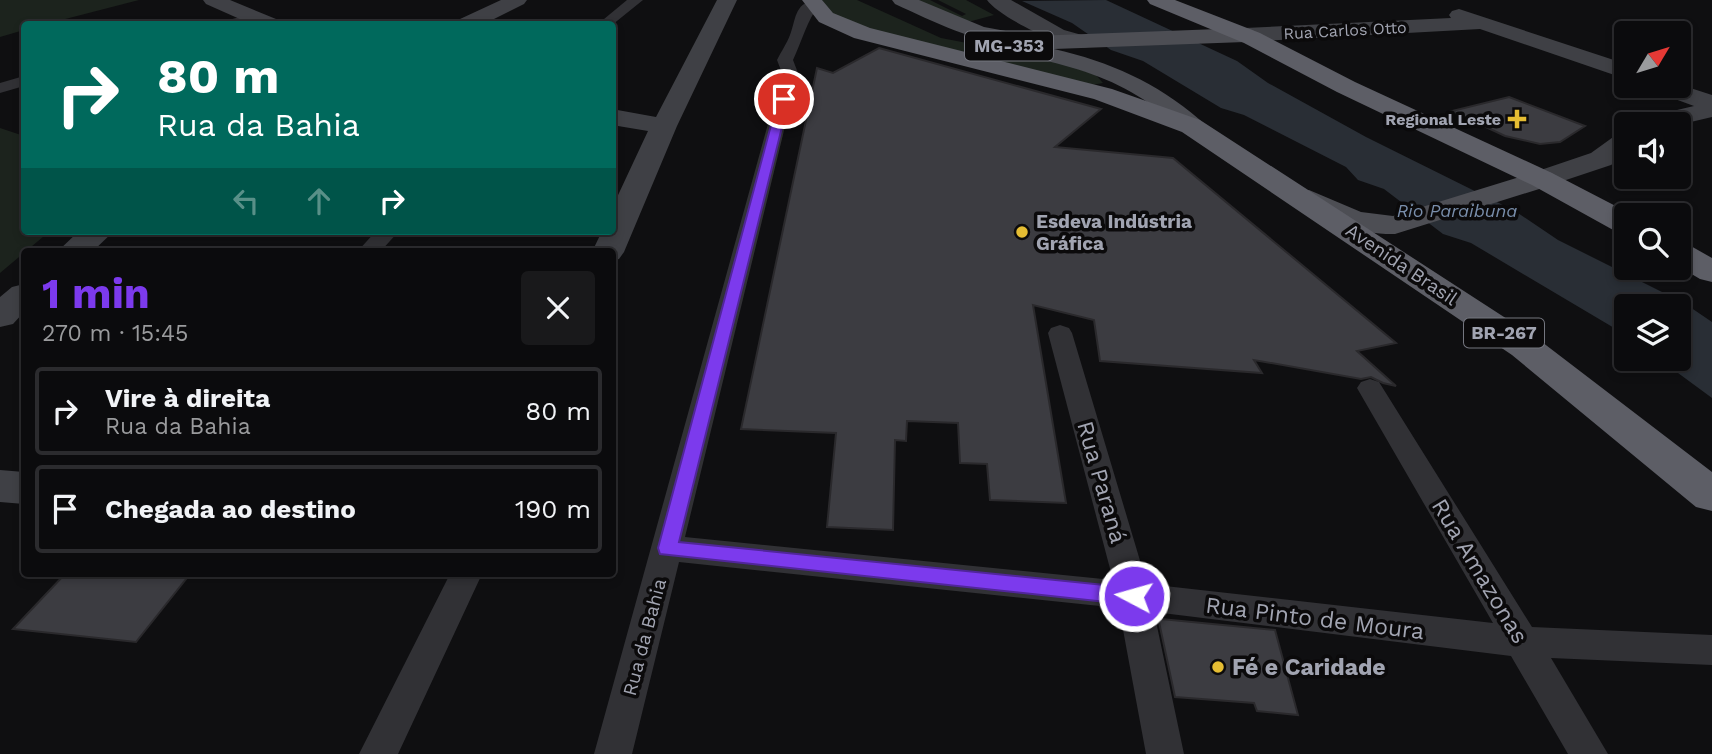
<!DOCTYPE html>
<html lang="pt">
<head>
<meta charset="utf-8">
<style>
	body { margin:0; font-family:"Work Sans",sans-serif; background:#19191b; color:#f1f3f6; height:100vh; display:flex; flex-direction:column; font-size:26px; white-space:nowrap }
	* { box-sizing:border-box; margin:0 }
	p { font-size:23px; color:#9a9b9d }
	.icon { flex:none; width:38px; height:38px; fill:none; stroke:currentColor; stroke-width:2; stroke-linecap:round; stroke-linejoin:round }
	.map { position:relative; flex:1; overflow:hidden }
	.panel { position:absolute; left:21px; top:248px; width:595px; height:329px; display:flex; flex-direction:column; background:#0b0b0d; border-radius:7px; box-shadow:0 4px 10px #0003,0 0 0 2px #2b2b2e }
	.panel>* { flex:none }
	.guide { position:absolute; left:21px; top:21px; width:595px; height:214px; border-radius:7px; box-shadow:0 4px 10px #0003,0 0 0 2px #2b2b2e; background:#00695c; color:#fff; overflow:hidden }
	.needle { width:46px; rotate:52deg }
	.fabs { position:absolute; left:1614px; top:21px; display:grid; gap:14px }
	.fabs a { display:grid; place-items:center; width:77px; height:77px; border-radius:7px; background:#0b0b0d; box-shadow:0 4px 10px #0003,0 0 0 2px #2b2b2e; font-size:35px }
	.pin { position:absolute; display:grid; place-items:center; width:60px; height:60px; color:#fff; margin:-30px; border:4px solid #fff; border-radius:50%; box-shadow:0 2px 7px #0007 }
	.me { position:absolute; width:77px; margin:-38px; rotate:276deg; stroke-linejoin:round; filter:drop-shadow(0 0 5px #0008) }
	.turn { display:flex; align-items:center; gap:24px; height:147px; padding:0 21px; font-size:32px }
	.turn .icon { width:91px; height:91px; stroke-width:2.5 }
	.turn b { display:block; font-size:49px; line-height:60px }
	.lanes { display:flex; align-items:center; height:66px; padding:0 21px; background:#0003; justify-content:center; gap:35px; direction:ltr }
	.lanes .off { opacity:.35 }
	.round { display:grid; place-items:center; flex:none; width:74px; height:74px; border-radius:7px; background:#19191b }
	.head { display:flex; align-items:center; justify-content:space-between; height:119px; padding:0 21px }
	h1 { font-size:42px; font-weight:700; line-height:52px; color:#7c3aed }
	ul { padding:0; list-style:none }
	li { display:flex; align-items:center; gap:21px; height:88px; margin:0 14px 10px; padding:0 7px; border:4px solid #2b2b2e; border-radius:7px }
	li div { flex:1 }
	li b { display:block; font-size:26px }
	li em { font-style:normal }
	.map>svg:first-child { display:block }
</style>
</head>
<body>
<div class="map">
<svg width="1712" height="754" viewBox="0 0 1712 754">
	<rect width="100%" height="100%" fill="#0f0f11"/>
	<path fill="#1c231d" d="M 0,0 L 139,0 L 46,24 L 24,24 L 24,30 L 0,37 Z
		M 822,0 L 857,0 L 941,38 L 1050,59 L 1096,75 L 1103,83 L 1092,85 L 846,23 L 825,8 Z
		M 915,0 L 930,0 L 962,16 L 966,14 L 938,0 L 966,0 L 994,15 L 968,22 Z
		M 0,128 L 24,136 L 24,231 L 50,231 L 0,273 Z"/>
	<path fill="#292e35" d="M 1106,0 L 1237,61 L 1268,83 L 1366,137 L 1515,211 L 1558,240 L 1684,303 L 1712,322 L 1712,398 L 1659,359 L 1678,359 L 1678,306 L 1626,306 L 1626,335 L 1471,243 L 1443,234 L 1384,189 L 1358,180 L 1346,167 L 1244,115 L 1221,108 L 1143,61 L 1111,50 L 1072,23 L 1022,1 Z"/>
	<path fill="#3c3c41" stroke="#2a292c" stroke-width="2" d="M 879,48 L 1101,109 L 1055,147 L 1173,158 L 1396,343 L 1357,351 L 1396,386 L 1383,383 L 1371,377 L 1361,379 L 1254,360 L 1262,373 L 1100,361 L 1094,320 L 1033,305 L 1066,503 L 990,500 L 987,464 L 960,463 L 958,423 L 907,421 L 906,441 L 895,440 L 893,530 L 827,527 L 836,433 L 741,429 L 817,68 L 833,73 Z
		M 1509,97 L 1585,126 L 1560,142 L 1540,144 L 1505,136 L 1452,111 Z
		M 65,574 L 190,574 L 136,642 L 13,629 Z
		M 1161,619 L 1275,630 L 1298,715 L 1257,711 L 1254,703 L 1175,697 L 1159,622 Z"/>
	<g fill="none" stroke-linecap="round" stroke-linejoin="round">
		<path fill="#313135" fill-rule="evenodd" d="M 627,0 L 643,0 L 612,25 L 598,24 Z
			M 814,0 L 820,4 C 807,20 802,41 793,60 L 798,73 L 685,537 L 1113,580 L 1048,333 L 1051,328 L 1060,325 L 1069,328 L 1072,333 L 1147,584 L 1493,623 L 1357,388 L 1361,382 L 1370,379 L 1379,382 L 1532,627 L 1712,635 L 1712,665 L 1551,658 L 1608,754 L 1568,754 L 1511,656 L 1154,612 L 1184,754 L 1146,754 L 1119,608 L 679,562 L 632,754 L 594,754 L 782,73 L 777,60 C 781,52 787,43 790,35 C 796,20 794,4 814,0 Z
			M 253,14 L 258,15 L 260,18 L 258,21 L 244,24 L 222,24 L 224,21 Z
			M 24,76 L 24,86 L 0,93 L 0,83 Z
			M 376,231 L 399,231 L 380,252 L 357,252 Z
			M 450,574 L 482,574 L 398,754 L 359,754 Z"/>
		<path fill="#3f4045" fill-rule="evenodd" d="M 203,0 L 230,0 L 276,19 L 279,24 L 251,24 L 206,4 Z
			M 501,0 L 527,0 L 524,4 L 484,24 L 457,24 L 460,19 Z
			M 717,0 L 737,0 L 677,126 L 624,252 L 619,259 L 612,261 L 612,252 L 592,252 L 602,231 L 612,231 L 612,208 L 648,131 L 612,125 L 612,109 L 656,117 Z
			M 987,0 L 1011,0 L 1064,30 L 1089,37 L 1092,42 L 1089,47 C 1068,52 999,17 987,0 Z
			M 1459,9 L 1626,64 L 1626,79 L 1480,29 L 1245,42 L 1237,40 L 1234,35 L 1237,30 L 1245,28 L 1451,18 L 1449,15 L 1452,11 Z
			M 1678,84 L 1712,95 L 1712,117 L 1678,125 L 1639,124 L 1643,118 L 1694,106 L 1653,91 L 1650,86 L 1678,86 Z
			M 1626,133 L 1626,154 L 1611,165 L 1542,188 L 1532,185 L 1528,179 L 1532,173 L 1591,153 L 1616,135 Z
			M 79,231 L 114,231 L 92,252 L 57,252 Z
			M 24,284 L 24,312 L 13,324 L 0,327 L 0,297 L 12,287 Z
			M 0,470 L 24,472 L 24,504 L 0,502 Z"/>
		<path fill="#4d4e54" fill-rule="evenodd" d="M 892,0 L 919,0 L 984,27 L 1033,36 L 1245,28 L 1253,30 L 1256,35 L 1253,40 L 1245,42 L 1054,49 C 1110,62 1156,82 1200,120 L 1204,126 L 1200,132 C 1179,137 1166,116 1150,104 C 1118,81 1081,69 1043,60 L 1040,55 L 1047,49 C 993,51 943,26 895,4 Z
			M 1542,170 L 1552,173 L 1556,179 L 1552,185 L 1395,234 C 1367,235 1311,223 1294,199 L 1298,193 L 1309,190 L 1361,212 L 1393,216 Z"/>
		<path fill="#5d5e66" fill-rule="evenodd" d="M 802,0 L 822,0 L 833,13 L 870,28 L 1112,89 L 1200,120 L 1538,339 L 1712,472 L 1712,511 L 1696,507 L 1512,355 L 1182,132 L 1094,99 L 854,38 L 819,22 Z
			M 1147,0 L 1175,0 L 1260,33 L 1355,82 L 1552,173 L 1633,215 L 1626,215 L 1626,233 L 1615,231 L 1532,185 L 1337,92 L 1244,43 L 1150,4 Z
			M 1678,242 L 1689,245 L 1712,258 L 1712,282 L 1700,279 L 1678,266 Z"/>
	</g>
	<path fill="#7c3aed" stroke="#51269a" stroke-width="2" d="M 784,96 L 789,99 L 679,542 L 1134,588 L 1142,590 L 1145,596 L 1142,602 L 1134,605 L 660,554 L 658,548 L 778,99 Z"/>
	<g fill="#e5bd33" stroke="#0b0a0b" stroke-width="2.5">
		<path d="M1513.5 108.5h7v7h7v7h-7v7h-7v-7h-7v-7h7z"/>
		<circle cx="1022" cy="232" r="7"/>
		<circle cx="1218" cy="667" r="7"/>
	</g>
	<g text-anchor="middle" stroke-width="7" stroke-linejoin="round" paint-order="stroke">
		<g font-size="16" fill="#a1a4b1" stroke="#0b0a0b">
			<text transform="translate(1345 30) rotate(-3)" y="6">Rua Carlos Otto</text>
		</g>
		<g font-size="16" font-weight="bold" fill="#a1a4b1" stroke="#0b0a0b" text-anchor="end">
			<text x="1501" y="125">Regional Leste</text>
		</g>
		<g fill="#0b0a0b" stroke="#74767f" stroke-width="2">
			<rect x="965" y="31.5" width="88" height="29" rx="5"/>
			<rect x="1464" y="318.5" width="80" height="29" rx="5"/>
		</g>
		<g font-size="18" font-weight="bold" fill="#a1a4b1">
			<text x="1009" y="52">MG-353</text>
			<text x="1504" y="339">BR-267</text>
		</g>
		<g font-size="18" font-style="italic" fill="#798eab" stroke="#0b0a0b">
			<text x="1457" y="217">Rio Paraibuna</text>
		</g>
		<g font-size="19" font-weight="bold" fill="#a1a4b1" stroke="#0b0a0b" text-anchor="start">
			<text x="1036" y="228">Esdeva Indústria<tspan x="1036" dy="22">Gráfica</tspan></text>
		</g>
		<g font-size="19" fill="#a1a4b1" stroke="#0b0a0b">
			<text transform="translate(1402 264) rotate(34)" y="7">Avenida Brasil</text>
			<text transform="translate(644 637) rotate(-75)" y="7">Rua da Bahia</text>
		</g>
		<g font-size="23" fill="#a1a4b1" stroke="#0b0a0b">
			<text transform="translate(1102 482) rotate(74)" y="8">Rua Paraná</text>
			<text transform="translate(1480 571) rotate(59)" y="8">Rua Amazonas</text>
			<text transform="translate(1315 618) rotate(7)" y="8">Rua Pinto de Moura</text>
		</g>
		<g font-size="23" font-weight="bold" fill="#a1a4b1" stroke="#0b0a0b" text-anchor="start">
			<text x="1232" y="675">Fé e Caridade</text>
		</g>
	</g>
</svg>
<div class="fabs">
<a><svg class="needle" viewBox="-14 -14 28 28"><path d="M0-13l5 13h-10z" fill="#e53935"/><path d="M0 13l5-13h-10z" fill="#9a9b9d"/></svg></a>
<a><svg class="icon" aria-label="sound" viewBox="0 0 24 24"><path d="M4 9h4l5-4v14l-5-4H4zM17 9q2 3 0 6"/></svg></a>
<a><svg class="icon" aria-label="search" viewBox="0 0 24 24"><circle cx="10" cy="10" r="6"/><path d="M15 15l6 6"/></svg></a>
<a><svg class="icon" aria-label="layers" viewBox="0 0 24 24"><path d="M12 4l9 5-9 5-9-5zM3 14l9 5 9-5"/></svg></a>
</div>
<div class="pin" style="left:784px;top:99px;background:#d93025"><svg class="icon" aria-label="arrive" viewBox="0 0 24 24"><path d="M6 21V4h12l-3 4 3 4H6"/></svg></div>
<svg class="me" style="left:1134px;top:596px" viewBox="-20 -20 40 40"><circle r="17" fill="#7c3aed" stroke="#fff" stroke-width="3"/><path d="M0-11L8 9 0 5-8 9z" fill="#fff"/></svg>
<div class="guide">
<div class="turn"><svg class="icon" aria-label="right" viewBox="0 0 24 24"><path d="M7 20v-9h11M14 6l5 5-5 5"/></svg><div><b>80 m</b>Rua da Bahia</div></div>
<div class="lanes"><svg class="icon off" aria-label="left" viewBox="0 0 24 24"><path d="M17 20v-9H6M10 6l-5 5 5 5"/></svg><svg class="icon off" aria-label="ahead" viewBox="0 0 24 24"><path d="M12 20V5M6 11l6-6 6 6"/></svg><svg class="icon" aria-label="right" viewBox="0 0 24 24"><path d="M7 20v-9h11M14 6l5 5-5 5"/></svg></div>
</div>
<section class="panel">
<div class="head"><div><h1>1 min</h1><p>270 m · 15:45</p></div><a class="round"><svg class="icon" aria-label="close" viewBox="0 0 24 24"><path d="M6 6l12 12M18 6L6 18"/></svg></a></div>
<ul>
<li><svg class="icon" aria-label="right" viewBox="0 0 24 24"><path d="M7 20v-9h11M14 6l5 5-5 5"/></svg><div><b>Vire à direita</b><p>Rua da Bahia</p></div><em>80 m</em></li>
<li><svg class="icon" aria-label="arrive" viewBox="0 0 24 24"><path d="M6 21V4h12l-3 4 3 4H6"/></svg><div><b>Chegada ao destino</b></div><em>190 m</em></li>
</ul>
</section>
</div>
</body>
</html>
